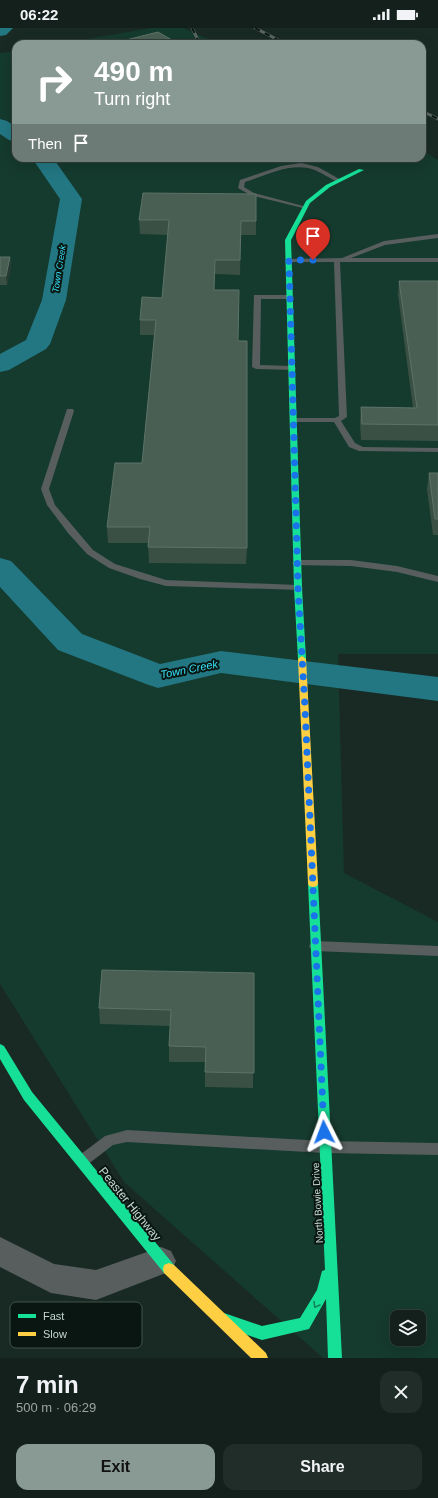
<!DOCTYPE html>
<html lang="en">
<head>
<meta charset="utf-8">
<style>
	body { margin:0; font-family:Arial,sans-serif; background:#202d28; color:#f1f3f6; height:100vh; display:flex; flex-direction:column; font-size:15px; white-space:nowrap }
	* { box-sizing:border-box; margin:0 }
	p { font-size:13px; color:#9da3a3 }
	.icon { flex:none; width:22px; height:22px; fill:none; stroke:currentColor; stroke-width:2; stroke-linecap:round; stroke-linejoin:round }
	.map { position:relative; height:1330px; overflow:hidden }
	.panel { display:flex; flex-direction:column; background:#13201b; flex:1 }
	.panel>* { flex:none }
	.top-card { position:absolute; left:12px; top:12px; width:414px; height:122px; border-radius:12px; box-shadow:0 4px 16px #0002,0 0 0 1px #323e3a; background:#899a94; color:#fff; overflow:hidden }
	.buttons { position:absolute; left:390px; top:1282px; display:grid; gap:8px }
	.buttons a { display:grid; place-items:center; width:36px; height:36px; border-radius:8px; background:#13201b; box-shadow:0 4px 16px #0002,0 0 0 1px #323e3a; font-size:20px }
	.pin { position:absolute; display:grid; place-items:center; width:34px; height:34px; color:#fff; margin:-41px -17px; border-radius:50% 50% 50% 0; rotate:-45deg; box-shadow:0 0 4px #0007 }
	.pin .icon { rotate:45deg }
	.me { position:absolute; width:44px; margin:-22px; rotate:357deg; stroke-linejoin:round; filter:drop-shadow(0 0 3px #0008) }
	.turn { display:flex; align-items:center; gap:14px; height:84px; padding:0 16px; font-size:18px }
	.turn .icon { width:52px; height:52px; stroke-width:2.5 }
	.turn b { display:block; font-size:28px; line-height:34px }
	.then { display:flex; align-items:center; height:38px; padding:0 16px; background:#0003; gap:8px; font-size:15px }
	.round { display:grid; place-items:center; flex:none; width:42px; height:42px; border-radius:12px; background:#202d28 }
	.headline { display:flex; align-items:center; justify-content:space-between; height:68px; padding:0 16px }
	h1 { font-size:24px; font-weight:800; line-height:30px }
	.button { display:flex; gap:8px; margin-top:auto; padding:8px 16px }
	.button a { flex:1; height:46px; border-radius:12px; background:#899a94; color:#111; font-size:16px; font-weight:800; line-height:46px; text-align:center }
	.button a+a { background:#202d28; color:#f1f3f6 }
	.status { display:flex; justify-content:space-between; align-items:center; height:28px; padding:0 20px; background:#13201b; direction:ltr }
	.status svg { height:11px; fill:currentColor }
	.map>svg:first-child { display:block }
</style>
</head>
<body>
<div class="status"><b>06:22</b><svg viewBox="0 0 49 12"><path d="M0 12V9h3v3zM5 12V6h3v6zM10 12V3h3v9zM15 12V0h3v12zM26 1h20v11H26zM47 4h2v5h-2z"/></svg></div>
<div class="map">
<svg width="438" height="1330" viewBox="0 0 438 1330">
	<rect width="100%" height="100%" fill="#192a24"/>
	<path fill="#153a2e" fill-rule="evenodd" d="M 152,0 L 183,0 L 220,16 L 56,16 Z
		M 16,23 L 16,130 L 422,130 L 422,122 L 438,132 L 438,626 L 338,626 L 344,845 L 438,894 L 438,1330 L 323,1330 L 124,1154 L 0,956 L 0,25 ZM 397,1289 L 419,1289 L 419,1311 L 397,1311 Z"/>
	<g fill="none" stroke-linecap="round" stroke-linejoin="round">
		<path fill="#237783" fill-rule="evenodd" d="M 0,0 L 13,0 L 6,7 L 0,8 Z
			M 0,91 L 7,93 L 16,99 L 16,114 L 9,112 L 0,106 Z
			M 32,130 L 53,130 L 82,171 L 66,272 L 50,316 L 46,321 L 9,342 L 0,344 L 0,326 L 26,312 L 42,272 L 60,171 Z
			M 0,530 L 11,533 L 82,606 L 160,636 L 221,623 L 438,649 L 438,673 L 221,645 L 158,660 L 146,656 L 58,622 L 0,559 Z"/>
		<path fill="#575e5d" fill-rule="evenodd" d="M 301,135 L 318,139 L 341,152 L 336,153 C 327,149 318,142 308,140 C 287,136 264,148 245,154 L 244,159 L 254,165 L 307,179 L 307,181 L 250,167 L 238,160 L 240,152 L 281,138 Z
			M 438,206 L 438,210 L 385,217 L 351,230 L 438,230 L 438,234 L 340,234 L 347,389 L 341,393 L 355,415 L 363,419 L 438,420 L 438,424 L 359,423 L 349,419 L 334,394 L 290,394 L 290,390 L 335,390 L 339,388 L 334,234 L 289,234 L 287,233 L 287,231 L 342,230 L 384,213 Z
			M 254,267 L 290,267 L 294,269 L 290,271 L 261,271 L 260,337 L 292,338 L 296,340 L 295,342 L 256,341 L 252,339 Z
			M 67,381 L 73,381 L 74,383 L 49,461 L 55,477 L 93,522 L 115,536 L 166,552 L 298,557 L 301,558 L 303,560 L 301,562 L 166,558 L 140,551 L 109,540 L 87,526 L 68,505 L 47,477 L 41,461 Z
			M 297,532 L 351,532 L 397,538 L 438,548 L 438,554 L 397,544 L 351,538 L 294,537 L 292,535 Z
			M 315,913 L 438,918 L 438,928 L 315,923 L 311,921 L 309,918 L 311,915 Z
			M 127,1102 L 325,1113 L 438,1115 L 438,1127 L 325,1125 L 127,1114 L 113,1117 L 87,1137 L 82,1139 L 77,1137 L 75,1133 L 77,1129 L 105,1108 Z"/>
		<path fill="#575e5d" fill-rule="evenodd" d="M 0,1209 L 54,1236 L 96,1242 L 161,1219 L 171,1223 L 176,1233 L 171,1243 L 96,1272 L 51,1265 L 0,1239 Z"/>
		<path fill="#16e098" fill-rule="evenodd" d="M 359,141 L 364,142 L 330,159 L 310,175 L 291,212 L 302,560 L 306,631 L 302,634 L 298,631 L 294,560 L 285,212 L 306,173 L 326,157 Z
			M 313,851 L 317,852 L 318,855 L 342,1330 L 328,1330 L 326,1271 L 309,1301 L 262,1312 L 219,1297 L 217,1292 L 219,1287 L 224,1285 L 262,1298 L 300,1290 L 317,1262 L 322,1243 L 325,1242 L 308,855 L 309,852 Z
			M 0,1016 L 4,1018 L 32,1064 L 174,1237 L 175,1241 L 174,1245 L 169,1247 L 164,1245 L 24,1072 L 0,1031 Z"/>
		<path fill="#ffcf43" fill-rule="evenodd" d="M 302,628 L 306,631 L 318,855 L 317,858 L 313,859 L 309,858 L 308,855 L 298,631 Z
			M 169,1235 L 174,1237 L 266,1325 L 268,1330 L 251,1330 L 164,1245 L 163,1241 L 164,1237 Z"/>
		<g stroke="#5a6561" stroke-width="3">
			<path id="rail" d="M 192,0 L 200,16
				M 255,0 L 286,16
				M 422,83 L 438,91"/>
		</g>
		<use href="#rail" stroke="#091611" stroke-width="2" stroke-dasharray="5.5" stroke-linecap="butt"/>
	</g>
	<path fill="#3a5045" d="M 139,192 L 256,193 L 256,207 L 241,207 L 240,247 L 215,246 L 214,262 L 238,313 L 247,520 L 246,536 L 149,535 L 148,515 L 108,515 L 107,499 L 142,435 L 154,307 L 140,307 L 140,292 L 162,270 L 168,207 L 140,206 Z
		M 0,229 L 10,229 L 11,238 L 7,257 L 0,257 Z
		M 399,253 L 438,253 L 438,413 L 361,412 L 360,395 L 361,379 L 413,380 L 398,267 Z
		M 429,445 L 438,445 L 438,507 L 433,507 L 427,461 Z
		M 254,945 L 253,1060 L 205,1059 L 205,1034 L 169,1034 L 169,1018 L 170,998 L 100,996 L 99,980 Z"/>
	<path fill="#273b32" d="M 10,229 L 11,238 L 7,257 L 6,248 Z"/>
	<path fill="#4a5f54" stroke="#5d7268" d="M 158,4 L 179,16 L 110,16 Z
		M 143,165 L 256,166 L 256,193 L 241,193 L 240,232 L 215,232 L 214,262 L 239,262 L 238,313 L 247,313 L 247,520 L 148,519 L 150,499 L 107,499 L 115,435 L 142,435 L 156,292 L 140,292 L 142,269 L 162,270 L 169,192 L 139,192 Z
		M 0,229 L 10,229 L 6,248 L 0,248 Z
		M 399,253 L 438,253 L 438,397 L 362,396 L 361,379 L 417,380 Z
		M 429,445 L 438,445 L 438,491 L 435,491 Z
		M 102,942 L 254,945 L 254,1045 L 205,1044 L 206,1019 L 169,1018 L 171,982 L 99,980 Z"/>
	<defs><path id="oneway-chevron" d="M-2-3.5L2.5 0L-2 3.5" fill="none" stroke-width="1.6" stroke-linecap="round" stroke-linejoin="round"/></defs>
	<use stroke="#10855b" href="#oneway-chevron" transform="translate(316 1277) rotate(121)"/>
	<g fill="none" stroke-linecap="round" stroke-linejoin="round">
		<path stroke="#1a73e8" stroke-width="7" stroke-dasharray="0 12.6" d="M 313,232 L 289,232 L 298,560 L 305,680 L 324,1104"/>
	</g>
	<g text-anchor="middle" stroke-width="4" stroke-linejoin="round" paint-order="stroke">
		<g font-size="9" font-style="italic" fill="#36e1fa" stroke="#091611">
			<text transform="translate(59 241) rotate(-81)" y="3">Town Creek</text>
		</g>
		<g font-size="10" fill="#c6d7d0" stroke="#091611">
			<text transform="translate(317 1175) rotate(-93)" y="4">North Bowie Drive</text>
		</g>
		<g font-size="11" font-style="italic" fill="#36e1fa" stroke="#091611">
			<text transform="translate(189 641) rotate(-11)" y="4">Town Creek</text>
		</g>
		<g font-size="12" fill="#c6d7d0" stroke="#091611">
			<text transform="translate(130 1176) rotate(51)" y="4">Peaster Highway</text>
		</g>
	</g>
	<rect x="10" y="1274" width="132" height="46" rx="6" fill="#091611" stroke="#42504a" stroke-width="1"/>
	<rect x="18" y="1286" width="18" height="4" fill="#16e098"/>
	<rect x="18" y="1304" width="18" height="4" fill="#ffcf43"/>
	<g font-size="11" fill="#c6d7d0">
		<text x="43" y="1292">Fast</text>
		<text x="43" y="1310">Slow</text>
	</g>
</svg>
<div class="buttons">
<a><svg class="icon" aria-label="layers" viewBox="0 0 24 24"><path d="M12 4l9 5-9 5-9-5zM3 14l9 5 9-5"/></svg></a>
</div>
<div class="pin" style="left:313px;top:232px;background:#d93025"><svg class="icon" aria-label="arrive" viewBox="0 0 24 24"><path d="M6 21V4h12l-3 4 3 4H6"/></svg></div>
<svg class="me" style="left:324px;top:1104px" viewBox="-20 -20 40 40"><path d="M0-17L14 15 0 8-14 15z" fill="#1a73e8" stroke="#fff" stroke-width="4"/></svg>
<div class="top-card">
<div class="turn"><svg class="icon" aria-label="right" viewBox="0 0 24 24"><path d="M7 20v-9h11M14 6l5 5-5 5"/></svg><div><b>490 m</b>Turn right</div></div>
<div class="then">Then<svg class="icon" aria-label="arrive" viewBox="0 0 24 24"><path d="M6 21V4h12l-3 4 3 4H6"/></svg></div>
</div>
</div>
<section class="panel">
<div class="headline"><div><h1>7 min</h1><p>500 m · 06:29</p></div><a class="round"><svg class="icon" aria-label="close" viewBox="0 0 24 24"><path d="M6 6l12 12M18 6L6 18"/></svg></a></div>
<div class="button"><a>Exit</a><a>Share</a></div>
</section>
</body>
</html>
